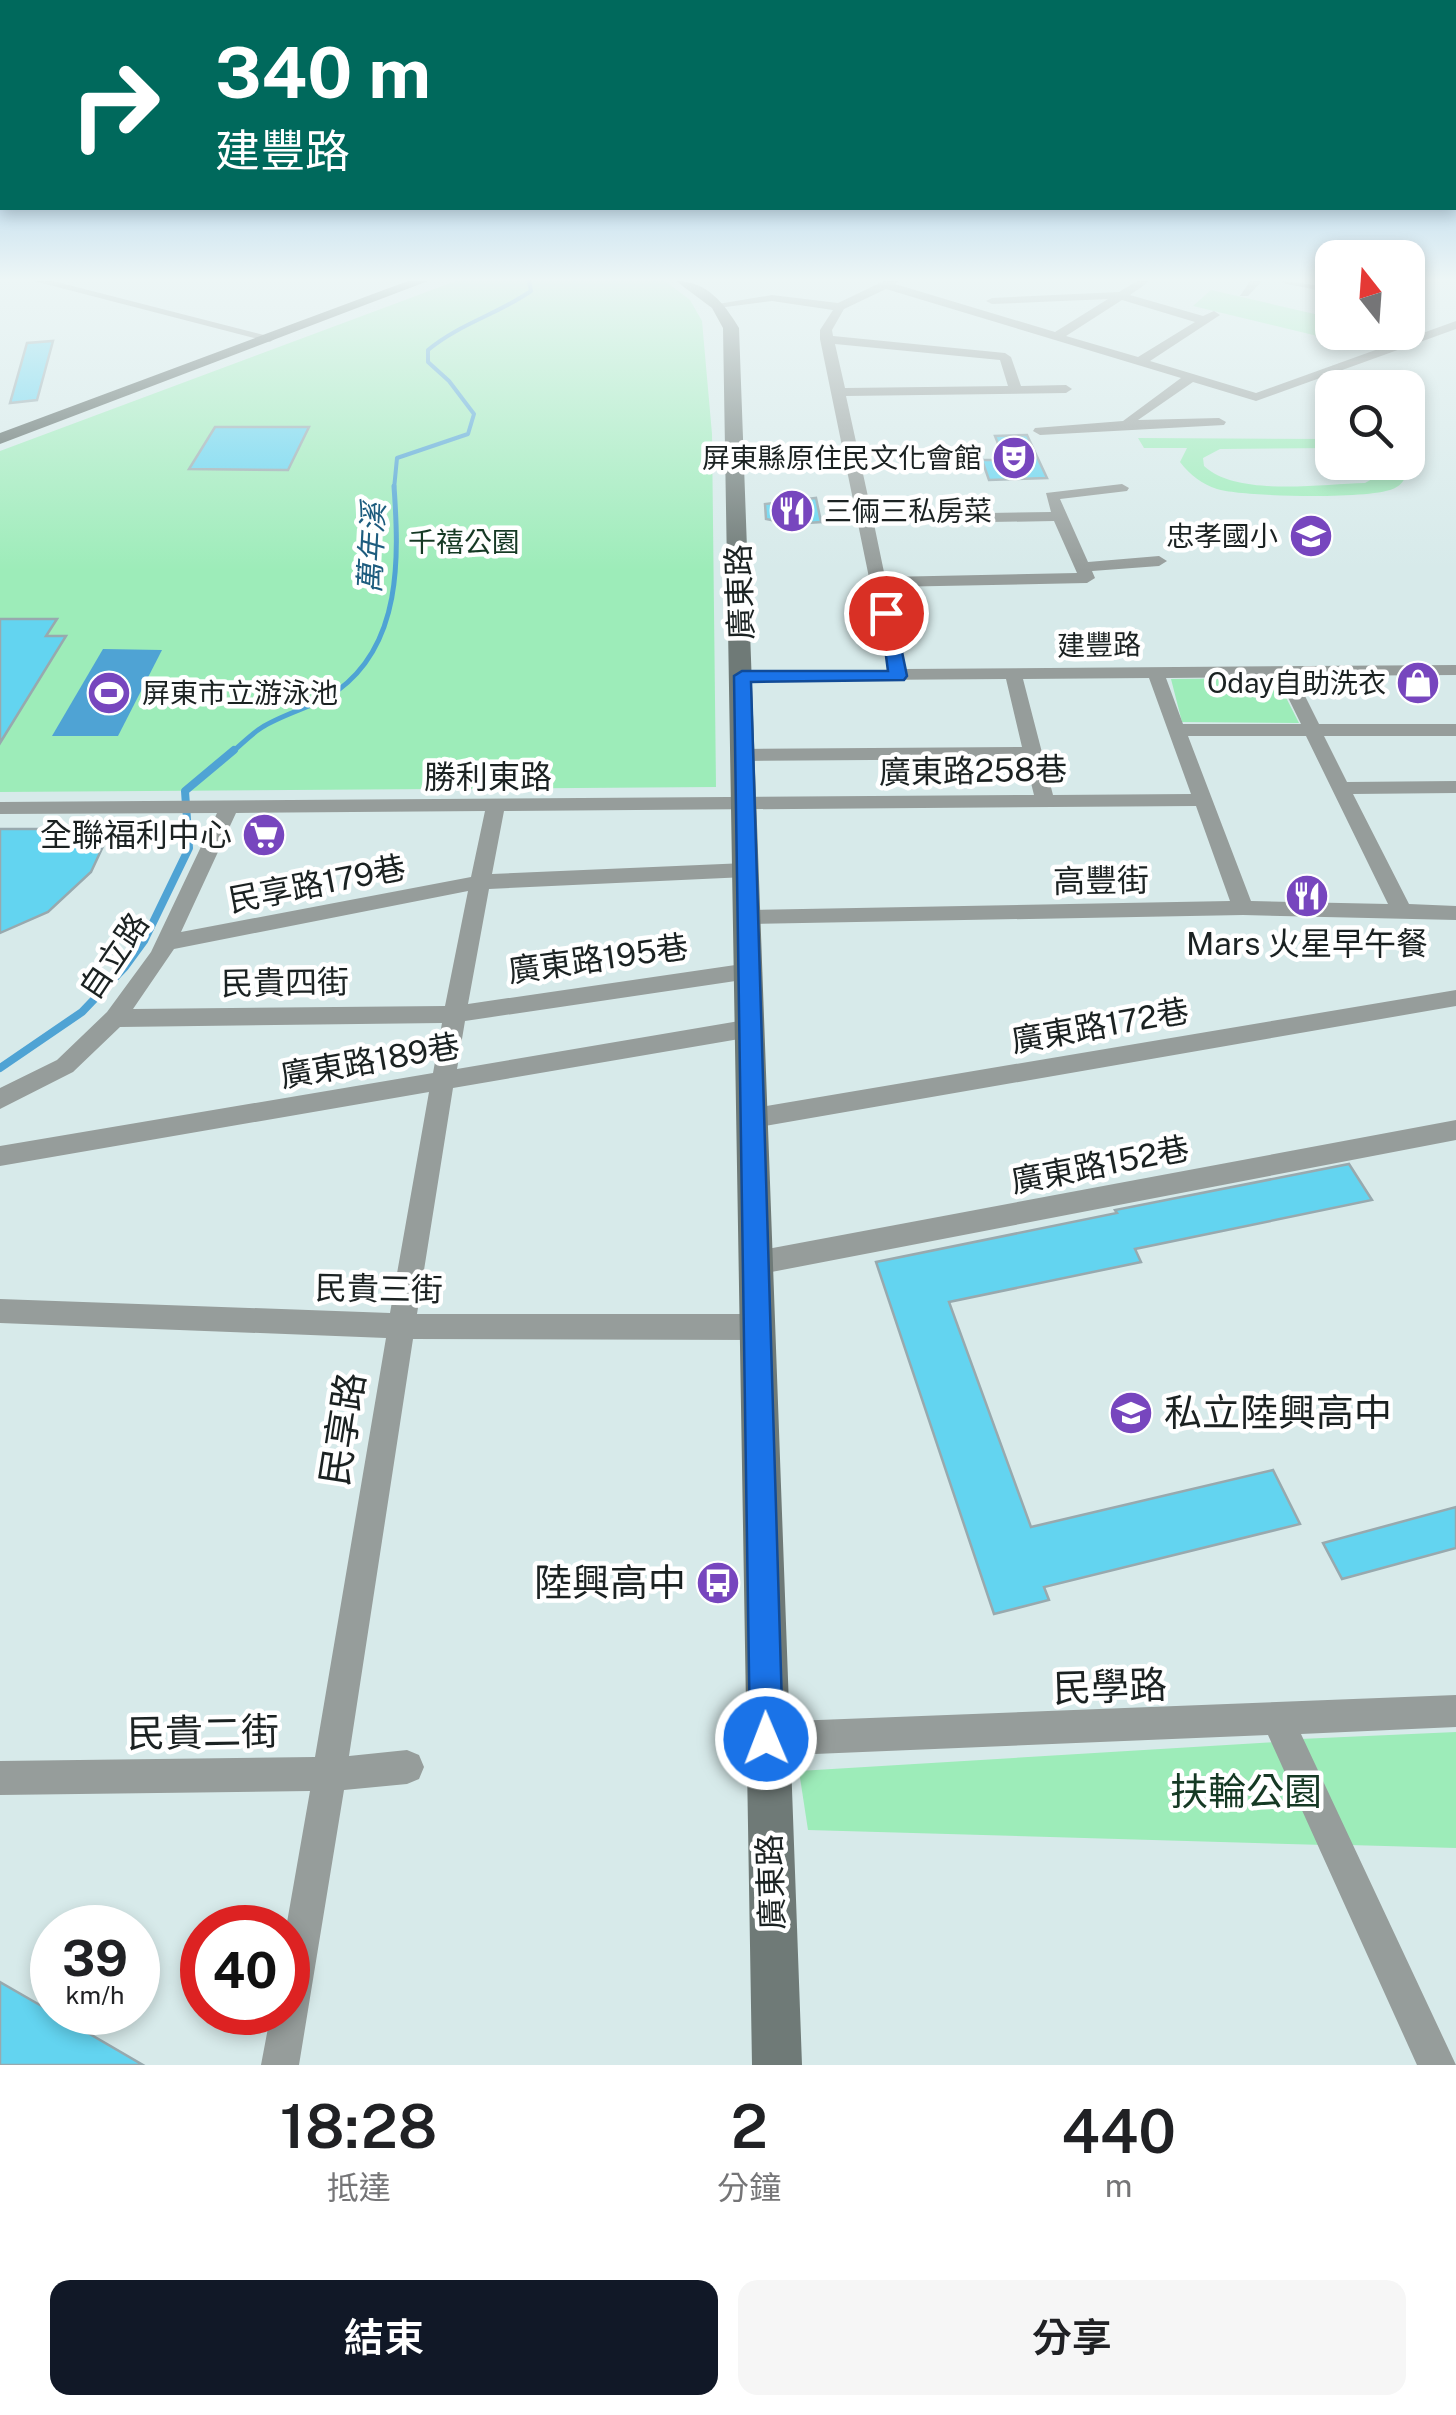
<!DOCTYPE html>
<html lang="zh-TW">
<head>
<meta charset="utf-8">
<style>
	body { margin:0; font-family:"Public Sans","Noto Sans TC",sans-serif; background:#f6f6f6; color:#202124; height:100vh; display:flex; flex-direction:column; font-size:38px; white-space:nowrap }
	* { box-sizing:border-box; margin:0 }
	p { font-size:32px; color:#757577 }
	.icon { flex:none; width:55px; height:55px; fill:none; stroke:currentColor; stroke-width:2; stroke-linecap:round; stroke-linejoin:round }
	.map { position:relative; height:2065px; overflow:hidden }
	.sheet { display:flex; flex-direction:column; background:#fff; flex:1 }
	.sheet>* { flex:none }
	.top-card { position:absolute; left:0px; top:0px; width:1458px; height:210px; box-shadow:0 5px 15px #0003; background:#00695c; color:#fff; overflow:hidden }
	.needle { width:65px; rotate:343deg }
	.buttons { position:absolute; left:1315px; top:240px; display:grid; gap:20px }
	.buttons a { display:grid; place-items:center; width:110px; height:110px; border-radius:20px; background:#fff; box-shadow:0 5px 15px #0003; font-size:50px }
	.speed { position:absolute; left:30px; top:1905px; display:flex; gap:20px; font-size:50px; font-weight:700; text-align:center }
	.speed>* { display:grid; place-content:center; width:130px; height:130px; border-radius:50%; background:#fff; box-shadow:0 5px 15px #0003; line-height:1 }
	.speed small { font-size:25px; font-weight:400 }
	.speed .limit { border:15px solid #d22; background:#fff; color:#111 }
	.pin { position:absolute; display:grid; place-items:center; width:85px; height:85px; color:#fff; margin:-42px; border:5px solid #fff; border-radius:50%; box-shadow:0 2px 10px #0007 }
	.me { position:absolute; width:110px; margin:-55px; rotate:359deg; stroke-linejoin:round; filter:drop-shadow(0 0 8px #0008) }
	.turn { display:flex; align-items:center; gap:35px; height:210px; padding:0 50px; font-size:45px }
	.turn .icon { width:130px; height:130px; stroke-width:2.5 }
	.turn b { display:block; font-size:70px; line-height:85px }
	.eta { display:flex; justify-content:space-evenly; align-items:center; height:170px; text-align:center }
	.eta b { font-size:60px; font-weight:600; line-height:70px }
	.primary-button { display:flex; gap:20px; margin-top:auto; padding:20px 50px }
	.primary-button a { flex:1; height:115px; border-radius:20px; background:#111827; color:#fff; font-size:40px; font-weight:600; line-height:115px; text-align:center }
	.primary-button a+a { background:#f6f6f6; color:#202124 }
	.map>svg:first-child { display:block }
</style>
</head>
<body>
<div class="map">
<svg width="1456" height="2065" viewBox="0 0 1456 2065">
	<rect width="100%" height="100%" fill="#d7eaea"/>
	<path fill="#9decb9" d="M 456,281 L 665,281 L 690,300 L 702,321 L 712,434 L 716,787 L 0,792 L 0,451 Z
		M 1211,290 L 1332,318 L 1332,332 L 1341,333 L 1334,340 L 1193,306 Z
		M 1138,438 L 1332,439 L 1332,448 L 1220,449 L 1203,458 L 1204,466 C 1237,497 1321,484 1365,483 L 1381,474 L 1377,462 L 1401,463 L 1406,477 C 1402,482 1401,485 1395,488 C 1373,500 1243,497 1217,489 C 1202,484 1190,475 1180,462 L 1187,448 L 1144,448 Z
		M 1276,678 L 1299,723 L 1182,722 L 1171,679 Z
		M 1456,1732 L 1456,1848 L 1349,1845 L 1300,1739 Z
		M 1277,1742 L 1325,1845 L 808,1830 L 799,1771 Z"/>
	<path fill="#4fa3d4" d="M 103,649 L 162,650 L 118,736 L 52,736 Z"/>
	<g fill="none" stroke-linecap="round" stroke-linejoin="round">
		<path stroke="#4fa3d4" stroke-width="4" d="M 394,489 L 397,458 L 468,434 L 474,414 L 449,381 L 428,362 L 428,350 C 459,324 498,314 531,291 L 529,281"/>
		<path stroke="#4fa3d4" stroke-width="5" d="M 231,753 C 241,745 250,735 261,728 C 284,713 315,707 337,691 C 402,644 399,558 394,486"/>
		<path stroke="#4fa3d4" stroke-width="8" d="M 0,1068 L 82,1012 L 125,967 L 144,941 L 189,848 L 185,791 L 234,750"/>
	</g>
	<path fill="#63d4f0" stroke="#98a9ae" stroke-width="2.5" d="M 53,341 L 37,400 L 10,403 L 27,343 Z
		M 215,427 L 309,427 L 288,470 L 189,469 Z
		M 1027,435 L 1047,478 L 989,480 L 982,460 L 999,460 L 995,452 L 1001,451 L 995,436 Z
		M 816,498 L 821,522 L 791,524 L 766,519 L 765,504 Z
		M 0,619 L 57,619 L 46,636 L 66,636 L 0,743 Z
		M 0,829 L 111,829 L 91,872 L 48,912 L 0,933 Z
		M 1349,1164 L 1372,1200 L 1135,1249 L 1141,1262 L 949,1302 L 1031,1527 L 1273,1470 L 1300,1524 L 1044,1587 L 1049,1600 L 994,1614 L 876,1262 L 1117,1213 L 1115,1210 Z
		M 1456,1507 L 1456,1548 L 1342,1579 L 1323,1543 Z
		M 0,1982 L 52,2012 L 143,2065 L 0,2065 Z"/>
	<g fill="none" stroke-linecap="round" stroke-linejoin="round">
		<path fill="#969d9b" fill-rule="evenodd" d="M 34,281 L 53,281 L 276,338 L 270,342 Z
			M 884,281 L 898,281 L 895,284 L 1055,332 L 1108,299 L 992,304 L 986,301 L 992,298 L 1119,292 L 1137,281 L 1150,281 L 1130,295 L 1203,316 L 1214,311 L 1220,315 L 1150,361 L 1256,393 L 1456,321 L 1456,329 L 1256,401 L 1193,382 L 1138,420 L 1219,418 L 1226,422 L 1224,425 L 1040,435 L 1033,431 L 1035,428 L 1123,421 L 1181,378 L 886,289 L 844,309 L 832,330 L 833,336 L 1005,353 L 1011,357 L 1021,386 L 1066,385 L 1072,389 L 1066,393 L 846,396 L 872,515 L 1051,512 L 1046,493 L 1122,484 L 1129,488 L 1127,491 L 1060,499 L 1088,562 L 1159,556 L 1167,561 L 1159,566 L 1092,571 L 1095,578 L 1087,583 L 887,587 L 905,669 L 1456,665 L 1456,675 L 1295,676 L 1319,724 L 1456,724 L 1456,736 L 1324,736 L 1347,782 L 1456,781 L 1456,793 L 1353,794 L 1409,904 L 1456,906 L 1456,920 L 1243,915 L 748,924 L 738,917 L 748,910 L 1230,901 L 1196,806 L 504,811 L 492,874 L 746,863 L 756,870 L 746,877 L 489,889 L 468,1004 L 749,963 L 760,971 L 749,979 L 465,1021 L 457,1069 L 751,1019 L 759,1022 L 762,1028 L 759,1034 L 751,1037 L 453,1088 L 417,1314 L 757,1314 L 767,1318 L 770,1327 L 767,1336 L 757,1340 L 413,1339 L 349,1756 L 407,1750 L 419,1755 L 424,1767 L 419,1779 L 407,1784 L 344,1790 L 299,2065 L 261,2065 L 271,2012 L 288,2012 L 286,1928 L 310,1791 L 0,1795 L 0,1761 L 315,1757 L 386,1338 L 0,1323 L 0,1299 L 390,1313 L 429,1092 L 0,1166 L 0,1146 L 433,1073 L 442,1023 L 120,1027 L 73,1072 L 0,1109 L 0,1088 L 57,1060 L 107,1012 L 151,952 L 217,813 L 0,814 L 0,802 L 1034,795 L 1025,759 L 743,761 L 734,755 L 743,749 L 1022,747 L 1006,679 L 742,681 L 733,676 L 742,671 L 888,670 L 820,339 L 820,330 L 833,310 L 772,301 L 718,308 L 712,305 L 772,295 L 838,303 ZM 1122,300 L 1195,322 L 1138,357 L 1066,336 ZM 835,344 L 1000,360 L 1008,386 L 845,388 ZM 1054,521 L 1077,573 L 885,577 L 874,524 ZM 1278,677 L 1301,724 L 1183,724 L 1166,678 ZM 1149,678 L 1191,794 L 1053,795 L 1023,679 ZM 1188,736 L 1306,736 L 1388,904 L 1251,901 ZM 485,811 L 471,877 L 181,932 L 236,813 ZM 468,891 L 445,1006 L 133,1009 L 174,949 Z
			M 1250,281 L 1262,281 L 1248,296 L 1240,296 Z
			M 1281,281 L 1332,287 L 1332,293 L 1287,284 Z
			M 1456,990 L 1456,1006 L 754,1128 L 746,1125 L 742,1118 L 746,1111 L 754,1108 Z
			M 1456,1120 L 1456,1140 L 756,1275 L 747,1271 L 743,1263 L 747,1255 L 756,1251 Z
			M 1456,1695 L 1456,1727 L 1301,1734 L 1456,2065 L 1417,2065 L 1268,1735 L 767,1756 L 755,1751 L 750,1739 L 755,1727 L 767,1722 Z"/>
		<path fill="#6f7a77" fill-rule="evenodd" d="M 676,281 C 707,281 724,303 739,328 L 802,2065 L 752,2065 L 723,328 L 712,308 Z"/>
		<path fill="#54625e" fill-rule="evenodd" d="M 408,281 L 428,281 L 0,444 L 0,433 Z"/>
	</g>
	<linearGradient id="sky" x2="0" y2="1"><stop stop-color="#6bade0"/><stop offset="0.49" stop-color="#edf6f6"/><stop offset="1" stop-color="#edf6f6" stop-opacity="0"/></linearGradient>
	<rect width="1456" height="570" fill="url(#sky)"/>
	<path fill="#1a73e8" stroke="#114b97" stroke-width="2.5" d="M 880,610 L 894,613 L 907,676 L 904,680 L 751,682 L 783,1739 L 778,1751 L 766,1756 L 755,1751 L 750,1739 L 734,676 L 742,671 L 888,671 Z"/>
	<defs>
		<g id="theatre-disc" transform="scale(2.25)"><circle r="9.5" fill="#7746be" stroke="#fff"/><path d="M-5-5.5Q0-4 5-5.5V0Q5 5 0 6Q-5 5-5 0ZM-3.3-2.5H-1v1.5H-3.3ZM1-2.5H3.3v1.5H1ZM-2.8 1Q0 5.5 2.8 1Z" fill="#fff"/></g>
		<g id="restaurant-disc" transform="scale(2.25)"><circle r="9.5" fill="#7746be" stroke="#fff"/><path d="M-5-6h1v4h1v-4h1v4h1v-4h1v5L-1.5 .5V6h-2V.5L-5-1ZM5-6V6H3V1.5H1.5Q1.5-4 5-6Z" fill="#fff"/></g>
		<g id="school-disc" transform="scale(2.25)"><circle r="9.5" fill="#7746be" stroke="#fff"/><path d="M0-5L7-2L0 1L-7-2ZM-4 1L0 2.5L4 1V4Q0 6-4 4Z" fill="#fff"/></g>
		<g id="shop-disc" transform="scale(2.25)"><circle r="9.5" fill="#7746be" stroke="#fff"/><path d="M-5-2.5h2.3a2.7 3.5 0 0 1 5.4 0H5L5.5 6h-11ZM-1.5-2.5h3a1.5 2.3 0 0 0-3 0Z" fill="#fff"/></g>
		<g id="stadium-disc" transform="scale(2.25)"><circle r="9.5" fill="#7746be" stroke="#fff"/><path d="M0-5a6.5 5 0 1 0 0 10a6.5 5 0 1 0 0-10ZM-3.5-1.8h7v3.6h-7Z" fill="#fff"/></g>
		<g id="supermarket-disc" transform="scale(2.25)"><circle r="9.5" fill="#7746be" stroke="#fff"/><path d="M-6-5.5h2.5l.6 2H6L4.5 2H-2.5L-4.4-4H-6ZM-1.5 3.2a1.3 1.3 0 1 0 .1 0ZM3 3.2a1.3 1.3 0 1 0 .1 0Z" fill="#fff"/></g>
		<g id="bus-disc" transform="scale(2.25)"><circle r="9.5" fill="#7746be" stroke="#fff"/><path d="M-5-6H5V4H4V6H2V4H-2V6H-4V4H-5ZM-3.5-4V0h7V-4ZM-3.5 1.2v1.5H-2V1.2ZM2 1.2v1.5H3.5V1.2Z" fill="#fff"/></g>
	</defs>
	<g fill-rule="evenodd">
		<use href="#theatre-disc" x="1014" y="458"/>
		<use href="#restaurant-disc" x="792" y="511"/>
		<use href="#school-disc" x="1311" y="536"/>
		<use href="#shop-disc" x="1418" y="683"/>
		<use href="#stadium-disc" x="109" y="693"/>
		<use href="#supermarket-disc" x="264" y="835"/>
		<use href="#restaurant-disc" x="1307" y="896"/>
		<use href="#school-disc" x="1131" y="1413"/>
		<use href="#bus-disc" x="718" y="1583"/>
	</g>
	<g text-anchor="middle" stroke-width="9" stroke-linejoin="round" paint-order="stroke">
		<g font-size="28" fill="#1b2222" stroke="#fff" text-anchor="end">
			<text x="982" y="468">屏東縣原住民文化會館</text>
			<text x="824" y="521" text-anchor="start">三倆三私房菜</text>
			<text x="1278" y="546">忠孝國小</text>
			<text x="1386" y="693">Oday自助洗衣</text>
			<text x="142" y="703" text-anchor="start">屏東市立游泳池</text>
		</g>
		<g font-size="28" fill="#153924" stroke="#fff">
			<text x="464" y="552">千禧公園</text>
		</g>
		<g font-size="28" fill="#1b2222" stroke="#fff">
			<text transform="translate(1099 645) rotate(-1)" y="10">建豐路</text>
		</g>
		<g font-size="30" font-style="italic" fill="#1d5c7e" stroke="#fff">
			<text transform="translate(372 548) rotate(-87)" y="10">萬年溪</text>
		</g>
		<g font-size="32" fill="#1b2222" stroke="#fff">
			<text transform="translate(740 592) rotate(-92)" y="11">廣東路</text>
			<text transform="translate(973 771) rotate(-1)" y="11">廣東路258巷</text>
			<text x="488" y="788">勝利東路</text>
			<text transform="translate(1101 881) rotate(-1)" y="11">高豐街</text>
			<text transform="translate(317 884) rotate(-11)" y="11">民享路179巷</text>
			<text transform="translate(114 956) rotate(-56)" y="11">自立路</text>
			<text transform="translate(598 959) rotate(-8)" y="11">廣東路195巷</text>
			<text transform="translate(285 983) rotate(-1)" y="11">民貴四街</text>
			<text transform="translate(1100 1026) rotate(-10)" y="11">廣東路172巷</text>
			<text transform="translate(370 1061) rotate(-10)" y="11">廣東路189巷</text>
			<text transform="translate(1100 1165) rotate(-11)" y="11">廣東路152巷</text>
			<text transform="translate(379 1289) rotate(1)" y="11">民貴三街</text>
			<text transform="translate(771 1882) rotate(-92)" y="11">廣東路</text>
		</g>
		<g font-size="32" fill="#1b2222" stroke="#fff" text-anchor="end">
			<text x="232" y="846">全聯福利中心</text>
			<text x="1307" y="955" text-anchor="middle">Mars 火星早午餐</text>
		</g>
		<g font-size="38" fill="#1b2222" stroke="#fff" text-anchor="start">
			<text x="1164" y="1426">私立陸興高中</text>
			<text x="686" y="1596" text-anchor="end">陸興高中</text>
		</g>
		<g font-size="38" fill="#1b2222" stroke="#fff">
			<text transform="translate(343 1429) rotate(-81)" y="13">民享路</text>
			<text transform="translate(1110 1687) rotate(-2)" y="13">民學路</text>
			<text transform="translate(203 1733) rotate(-1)" y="13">民貴二街</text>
		</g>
		<g font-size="38" fill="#153924" stroke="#fff">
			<text x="1246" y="1805">扶輪公園</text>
		</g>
	</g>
</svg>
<div class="buttons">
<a><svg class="needle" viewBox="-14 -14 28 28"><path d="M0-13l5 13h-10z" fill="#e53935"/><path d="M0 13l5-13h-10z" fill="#757577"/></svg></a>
<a><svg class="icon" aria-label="search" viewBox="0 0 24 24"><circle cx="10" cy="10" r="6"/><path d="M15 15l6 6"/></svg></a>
</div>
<div class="speed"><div>39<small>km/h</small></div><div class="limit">40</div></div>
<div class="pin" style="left:886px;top:613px;background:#d93025"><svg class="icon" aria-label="arrive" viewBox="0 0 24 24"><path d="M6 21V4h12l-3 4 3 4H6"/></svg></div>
<svg class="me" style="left:766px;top:1739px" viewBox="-20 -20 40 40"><circle r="17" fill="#1a73e8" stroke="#fff" stroke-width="3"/><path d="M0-11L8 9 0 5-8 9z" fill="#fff"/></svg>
<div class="top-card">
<div class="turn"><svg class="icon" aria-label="right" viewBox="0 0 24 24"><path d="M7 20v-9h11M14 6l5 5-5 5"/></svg><div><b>340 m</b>建豐路</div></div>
</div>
</div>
<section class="sheet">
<div class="eta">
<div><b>18:28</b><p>抵達</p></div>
<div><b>2</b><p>分鐘</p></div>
<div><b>440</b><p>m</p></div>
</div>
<div class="primary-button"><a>結束</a><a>分享</a></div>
</section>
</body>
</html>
